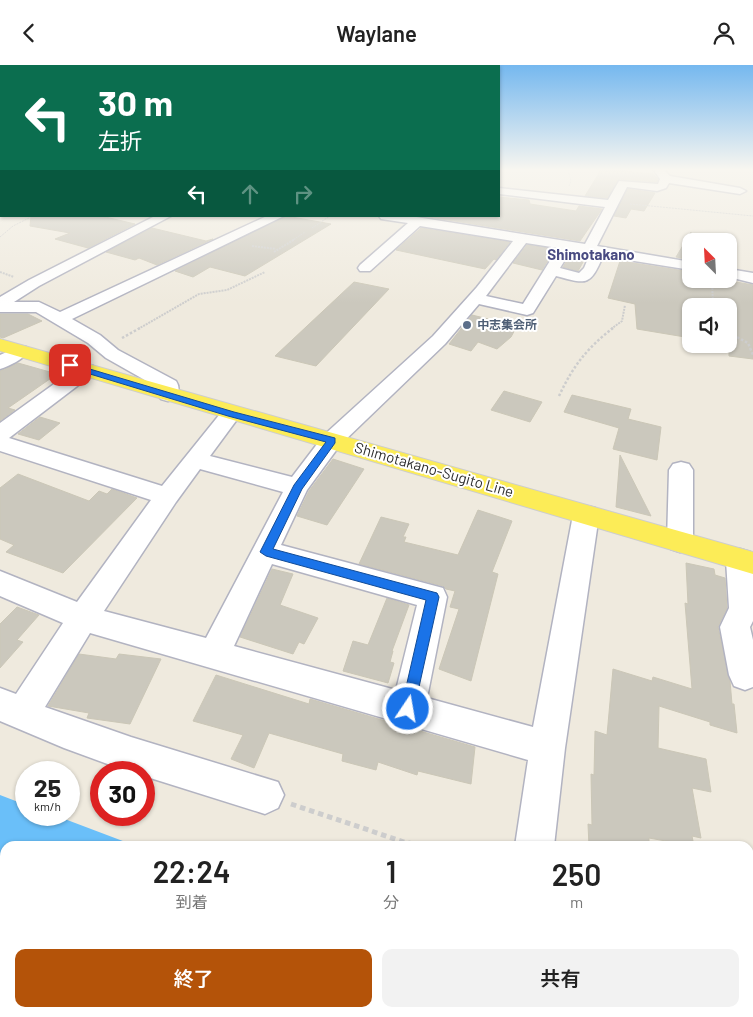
<!DOCTYPE html>
<html lang="ja">
<head>
<meta charset="utf-8">
<style>
	body { margin:0; font-family:Barlow,"Noto Sans JP",sans-serif; background:#f2f2f2; color:#222; height:100vh; display:flex; flex-direction:column; font-size:19px; white-space:nowrap }
	* { box-sizing:border-box; margin:0 }
	p { font-size:16px; color:#767676 }
	.icon { flex:none; width:28px; height:28px; fill:none; stroke:currentColor; stroke-width:2; stroke-linecap:round; stroke-linejoin:round }
	.map { position:relative; flex:1; overflow:hidden }
	.panel { position:absolute; left:0px; top:776px; width:754px; height:176px; display:flex; flex-direction:column; background:#fff; border-radius:15px 15px 0 0; box-shadow:0 1px 4px #0004 }
	.panel>* { flex:none }
	.banner { position:absolute; left:0px; top:0px; width:500px; height:152px; box-shadow:0 1px 4px #0004; background:#0b6e4f; color:#fff; overflow:hidden }
	.needle { width:32px; rotate:336deg }
	.fabs { position:absolute; left:682px; top:168px; display:grid; gap:10px }
	.fabs a { display:grid; place-items:center; width:55px; height:55px; border-radius:10px; background:#fff; box-shadow:0 1px 4px #0004; font-size:25px }
	.speed { position:absolute; left:15px; top:696px; display:flex; gap:10px; font-size:25px; font-weight:700; text-align:center }
	.speed>* { display:grid; place-content:center; width:65px; height:65px; border-radius:50%; background:#fff; box-shadow:0 1px 4px #0004; line-height:1 }
	.speed small { font-size:12px; font-weight:400 }
	.speed .limit { border:8px solid #d22; background:#fff; color:#111 }
	.pin { position:absolute; display:grid; place-items:center; width:42px; height:42px; color:#fff; margin:-21px; border-radius:10px; box-shadow:0 2px 8px #0006 }
	.me { position:absolute; width:55px; margin:-28px; rotate:12deg; stroke-linejoin:round; filter:drop-shadow(0 0 4px #0008) }
	.turn { display:flex; align-items:center; gap:18px; height:105px; padding:0 15px; font-size:22px }
	.turn .icon { width:65px; height:65px; stroke-width:2.5 }
	.turn b { display:block; font-size:35px; line-height:42px }
	.lanes { display:flex; align-items:center; height:48px; padding:0 15px; background:#0003; justify-content:center; gap:25px; direction:ltr }
	.lanes .off { opacity:.35 }
	.eta { display:flex; justify-content:space-evenly; align-items:center; height:85px; text-align:center }
	.eta b { font-size:30px; font-weight:600; line-height:35px }
	.action { display:flex; gap:10px; margin-top:auto; padding:10px 15px }
	.action a { flex:1; height:58px; border-radius:10px; background:#b45309; color:#fff; font-size:20px; font-weight:600; line-height:58px; text-align:center }
	.action a+a { background:#f2f2f2; color:#222 }
	header { display:flex; justify-content:space-between; align-items:center; height:65px; padding:0 15px; background:#fff; font-size:22px; font-weight:600 }
	.map>svg:first-child { display:block }
</style>
</head>
<body>
<header><svg class="icon" aria-label="back" viewBox="0 0 24 24"><path d="M15 5l-7 7 7 7"/></svg>Waylane<svg class="icon" aria-label="person" viewBox="0 0 24 24"><circle cx="12" cy="8" r="4"/><path d="M4 21q1-7 8-7t8 7"/></svg></header>
<div class="map">
<svg width="753" height="952" viewBox="0 0 753 952">
	<rect width="100%" height="100%" fill="#efeade"/>
	<path fill="#6abff9" d="M 0,730 L 26,740 L 26,750 L 54,750 L 136,781 L 5,781 L 5,948 L 749,948 L 749,941 L 753,942 L 753,952 L 0,952 Z"/>
	<g fill="none" stroke-linecap="round" stroke-linejoin="round">
		<path fill="#6abff9" fill-rule="evenodd" d="M 0,112 L 1,112 L 1,114 L 0,114 Z"/>
	</g>
	<path fill="#cbc8bd" stroke="#cbc7b7" d="M 601,105 L 625,105 L 624,106 L 653,109 L 658,114 L 657,117 L 619,114 L 607,133 L 585,131 Z
		M 628,124 L 655,128 L 644,146 L 631,144 L 626,153 L 614,151 Z
		M 499,132 L 529,135 L 530,139 L 576,146 L 579,141 L 602,144 L 580,176 L 423,151 L 499,151 Z
		M 31,151 L 101,151 L 135,159 L 88,183 L 55,174 L 70,168 L 30,161 Z
		M 286,151 L 331,159 L 245,211 L 210,202 L 193,212 L 175,206 Z
		M 152,163 L 206,176 L 213,174 L 157,200 L 139,193 L 135,195 L 106,187 Z
		M 421,163 L 510,177 L 496,195 L 494,194 L 485,204 L 396,185 Z
		M 691,167 L 691,195 L 676,192 Z
		M 527,180 L 555,184 L 542,205 L 513,198 Z
		M 572,187 L 587,190 L 578,206 L 563,202 Z
		M 620,196 L 691,207 L 691,214 L 720,214 L 753,220 L 753,294 L 729,291 L 729,241 L 691,241 L 691,273 L 637,264 L 635,239 L 608,233 Z
		M 354,217 L 389,224 L 316,301 L 275,291 Z
		M 0,249 L 28,249 L 42,256 L 3,273 L 0,272 Z
		M 472,250 L 517,261 L 511,272 L 497,284 L 478,277 L 471,286 L 449,279 Z
		M 18,298 L 57,309 L 8,343 L 15,345 L 0,356 L 0,306 Z
		M 504,326 L 542,337 L 530,357 L 491,345 Z
		M 572,330 L 631,344 L 628,354 L 661,362 L 657,395 L 613,384 L 619,363 L 564,347 Z
		M 40,352 L 60,358 L 39,375 L 18,369 Z
		M 620,390 L 651,451 L 616,442 Z
		M 333,394 L 364,404 L 327,460 L 297,451 L 309,426 Z
		M 18,409 L 89,436 L 99,426 L 107,429 L 112,424 L 137,433 L 63,508 L 6,487 L 14,480 L 0,474 L 0,423 Z
		M 478,445 L 512,456 L 492,507 L 498,509 L 471,616 L 439,604 L 459,544 L 450,542 L 455,526 L 446,524 L 443,521 L 359,499 L 381,452 L 409,459 L 403,472 L 406,472 L 404,477 L 458,490 Z
		M 686,498 L 714,504 L 715,510 L 725,513 L 727,543 L 718,562 L 730,616 L 732,639 L 734,639 L 737,668 L 710,660 L 710,657 L 659,641 L 658,683 L 706,694 L 711,727 L 692,723 L 701,773 L 692,771 L 694,781 L 649,773 L 649,781 L 589,781 L 588,759 L 592,760 L 591,709 L 594,710 L 595,666 L 607,670 L 613,604 L 652,616 L 653,612 L 692,624 L 685,538 L 688,539 Z
		M 272,504 L 293,509 L 280,540 L 318,553 L 304,579 L 299,577 L 293,589 L 240,572 Z
		M 387,533 L 409,540 L 392,586 L 393,586 L 390,597 L 394,598 L 388,618 L 343,606 L 353,576 L 368,580 Z
		M 17,542 L 39,550 L 17,575 L 23,577 L 0,603 L 0,559 Z
		M 79,589 L 116,594 L 119,589 L 161,594 L 130,659 L 87,653 L 89,648 L 48,641 Z
		M 216,610 L 309,639 L 310,634 L 475,682 L 471,719 L 418,706 L 417,710 L 378,697 L 376,705 L 342,696 L 343,689 L 269,668 L 254,703 L 231,694 L 243,670 L 193,656 Z"/>
	<g fill="none" stroke-linecap="round" stroke-linejoin="round">
		<g stroke="#b2b3c1" stroke-width="3">
			<path id="minor" d="M 654,105 L 664,105 L 670,111 L 740,123 L 746,126 L 740,129 L 669,118 L 666,123 L 657,126 L 627,122 L 597,181 L 691,197 L 691,205 L 603,191 C 590,222 586,219 556,211 L 533,248 L 527,250 L 479,239 L 445,279 L 340,380 L 307,425 L 281,480 L 443,523 L 447,532 L 427,633 L 533,662 L 573,450 L 577,443 L 586,441 L 595,443 L 599,450 L 565,683 L 554,781 L 515,781 L 528,695 L 90,568 L 45,642 L 131,672 L 278,717 L 284,730 L 278,743 L 265,749 L 144,711 L 144,708 L 132,708 L 64,683 L 0,656 L 0,623 L 16,629 L 63,558 L 0,531 L 0,506 L 77,537 L 151,435 L 0,386 L 0,358 L 79,301 L 86,299 L 93,301 L 95,305 L 93,309 L 9,373 L 162,421 L 224,344 L 231,343 L 238,344 L 241,349 L 210,391 L 292,412 L 324,370 L 433,271 L 477,222 L 513,176 L 420,161 L 370,206 L 360,206 L 358,203 L 360,200 L 408,158 L 381,154 L 379,151 L 410,151 L 585,179 L 605,142 L 499,129 L 499,123 L 608,135 L 619,116 L 658,119 L 660,114 ZM 526,178 L 558,183 L 523,239 L 486,231 ZM 571,185 L 590,189 L 584,203 L 579,208 L 560,203 ZM 200,404 L 283,427 L 206,573 L 104,546 L 176,437 ZM 272,499 L 417,540 L 396,625 L 234,581 Z
				M 0,121 L 1,121 L 1,127 L 0,127 Z
				M 155,151 L 171,151 L 39,221 L 14,237 L 39,237 L 60,247 L 267,151 L 284,151 L 72,254 L 100,270 L 118,285 L 176,316 C 180,322 179,328 175,334 L 168,336 L 161,334 L 158,330 L 159,323 L 106,293 L 88,278 L 36,247 L 0,247 L 0,232 L 29,215 Z
				M 729,204 L 753,208 L 753,218 L 729,212 Z
				M 20,281 L 26,282 L 29,286 C 23,294 10,301 0,304 L 0,290 Z
				M 681,397 L 689,399 L 693,405 L 693,477 L 689,484 L 680,487 L 671,484 L 667,477 L 669,405 L 673,399 Z
				M 740,484 L 750,487 L 753,494 L 753,556 L 750,562 L 753,575 L 753,622 L 745,625 L 734,621 L 729,610 L 720,562 L 729,543 L 726,495 L 730,487 Z"/>
		</g>
		<g stroke="#cdcdcd" stroke-width="2">
			<path id="major" d="M 0,274 L 753,487 L 753,509 L 0,286 Z"/>
		</g>
		<path stroke="#cdcdcd" stroke-width="1" stroke-dasharray="2 1" stroke-linecap="butt" d="M 568,105 L 571,116 L 569,121
			M 630,139 L 753,151
			M 312,163 L 330,151
			M 0,172 L 13,161 L 33,151
			M 293,175 L 305,167"/>
		<path stroke="#cdcdcd" stroke-width="2" stroke-dasharray="2 1" stroke-linecap="butt" d="M 252,181 L 276,184
			M 274,187 L 295,174
			M 0,207 L 14,212
			M 712,214 L 713,241
			M 138,264 L 199,229 L 227,225 L 265,207
			M 611,264 L 622,256 L 625,240"/>
		<path stroke="#cdcdcd" stroke-width="2.5" stroke-dasharray="2.5 2" stroke-linecap="butt" d="M 729,268 L 748,278 L 753,290
			M 122,273 L 140,263
			M 559,331 C 573,301 587,283 613,263"/>
		<path stroke="#cdcdcd" stroke-width="5" stroke-dasharray="5.5 4" stroke-linecap="butt" d="M 291,739 L 404,777 L 424,781
			M 749,838 L 753,838"/>
		<use href="#minor" fill="#fff" fill-rule="evenodd"/>
		<use href="#major" fill="#fcec57" fill-rule="evenodd"/>
	</g>
	<linearGradient id="sky" x2="0" y2="1"><stop stop-color="#75b8ef"/><stop offset="0.44" stop-color="#f8f6f0"/><stop offset="1" stop-color="#f8f6f0" stop-opacity="0"/></linearGradient>
	<rect width="753" height="238" fill="url(#sky)"/>
	<path fill="#1a73e8" stroke="#114b97" d="M 67,299 L 73,299 L 234,347 L 335,373 L 335,378 L 302,424 L 273,484 L 437,528 L 439,532 L 413,649 L 408,651 L 403,649 L 401,644 L 426,535 L 266,491 L 260,487 L 294,420 L 326,377 L 228,351 L 67,302 Z"/>
	<circle fill="#5c6f8a" stroke="#fff" stroke-width="2" cx="467" cy="260" r="5"/>
	<g text-anchor="middle" stroke-width="4" stroke-linejoin="round" paint-order="stroke">
		<g font-size="12" font-weight="bold" fill="#4e5e75" stroke="#fff" text-anchor="start">
			<text x="477" y="264">中志集会所</text>
		</g>
		<g font-size="15" font-weight="bold" fill="#494b82" stroke="#fff">
			<text x="591" y="195">Shimotakano</text>
		</g>
		<g font-size="15" fill="#2d2d2d" stroke="#fff">
			<text transform="translate(434 405) rotate(16)" y="5">Shimotakano-Sugito Line</text>
		</g>
	</g>
</svg>
<div class="fabs">
<a><svg class="needle" viewBox="-14 -14 28 28"><path d="M0-13l5 13h-10z" fill="#e53935"/><path d="M0 13l5-13h-10z" fill="#767676"/></svg></a>
<a><svg class="icon" aria-label="sound" viewBox="0 0 24 24"><path d="M4 9h4l5-4v14l-5-4H4zM17 9q2 3 0 6"/></svg></a>
</div>
<div class="speed"><div>25<small>km/h</small></div><div class="limit">30</div></div>
<div class="pin" style="left:70px;top:300px;background:#d93025"><svg class="icon" aria-label="arrive" viewBox="0 0 24 24"><path d="M6 21V4h12l-3 4 3 4H6"/></svg></div>
<svg class="me" style="left:408px;top:644px" viewBox="-20 -20 40 40"><circle r="17" fill="#1a73e8" stroke="#fff" stroke-width="3"/><path d="M0-11L8 9 0 5-8 9z" fill="#fff"/></svg>
<div class="banner">
<div class="turn"><svg class="icon" aria-label="left" viewBox="0 0 24 24"><path d="M17 20v-9H6M10 6l-5 5 5 5"/></svg><div><b>30 m</b>左折</div></div>
<div class="lanes"><svg class="icon" aria-label="left" viewBox="0 0 24 24"><path d="M17 20v-9H6M10 6l-5 5 5 5"/></svg><svg class="icon off" aria-label="ahead" viewBox="0 0 24 24"><path d="M12 20V5M6 11l6-6 6 6"/></svg><svg class="icon off" aria-label="right" viewBox="0 0 24 24"><path d="M7 20v-9h11M14 6l5 5-5 5"/></svg></div>
</div>
<section class="panel">
<div class="eta">
<div><b>22:24</b><p>到着</p></div>
<div><b>1</b><p>分</p></div>
<div><b>250</b><p>m</p></div>
</div>
<div class="action"><a>終了</a><a>共有</a></div>
</section>
</div>
</body>
</html>
